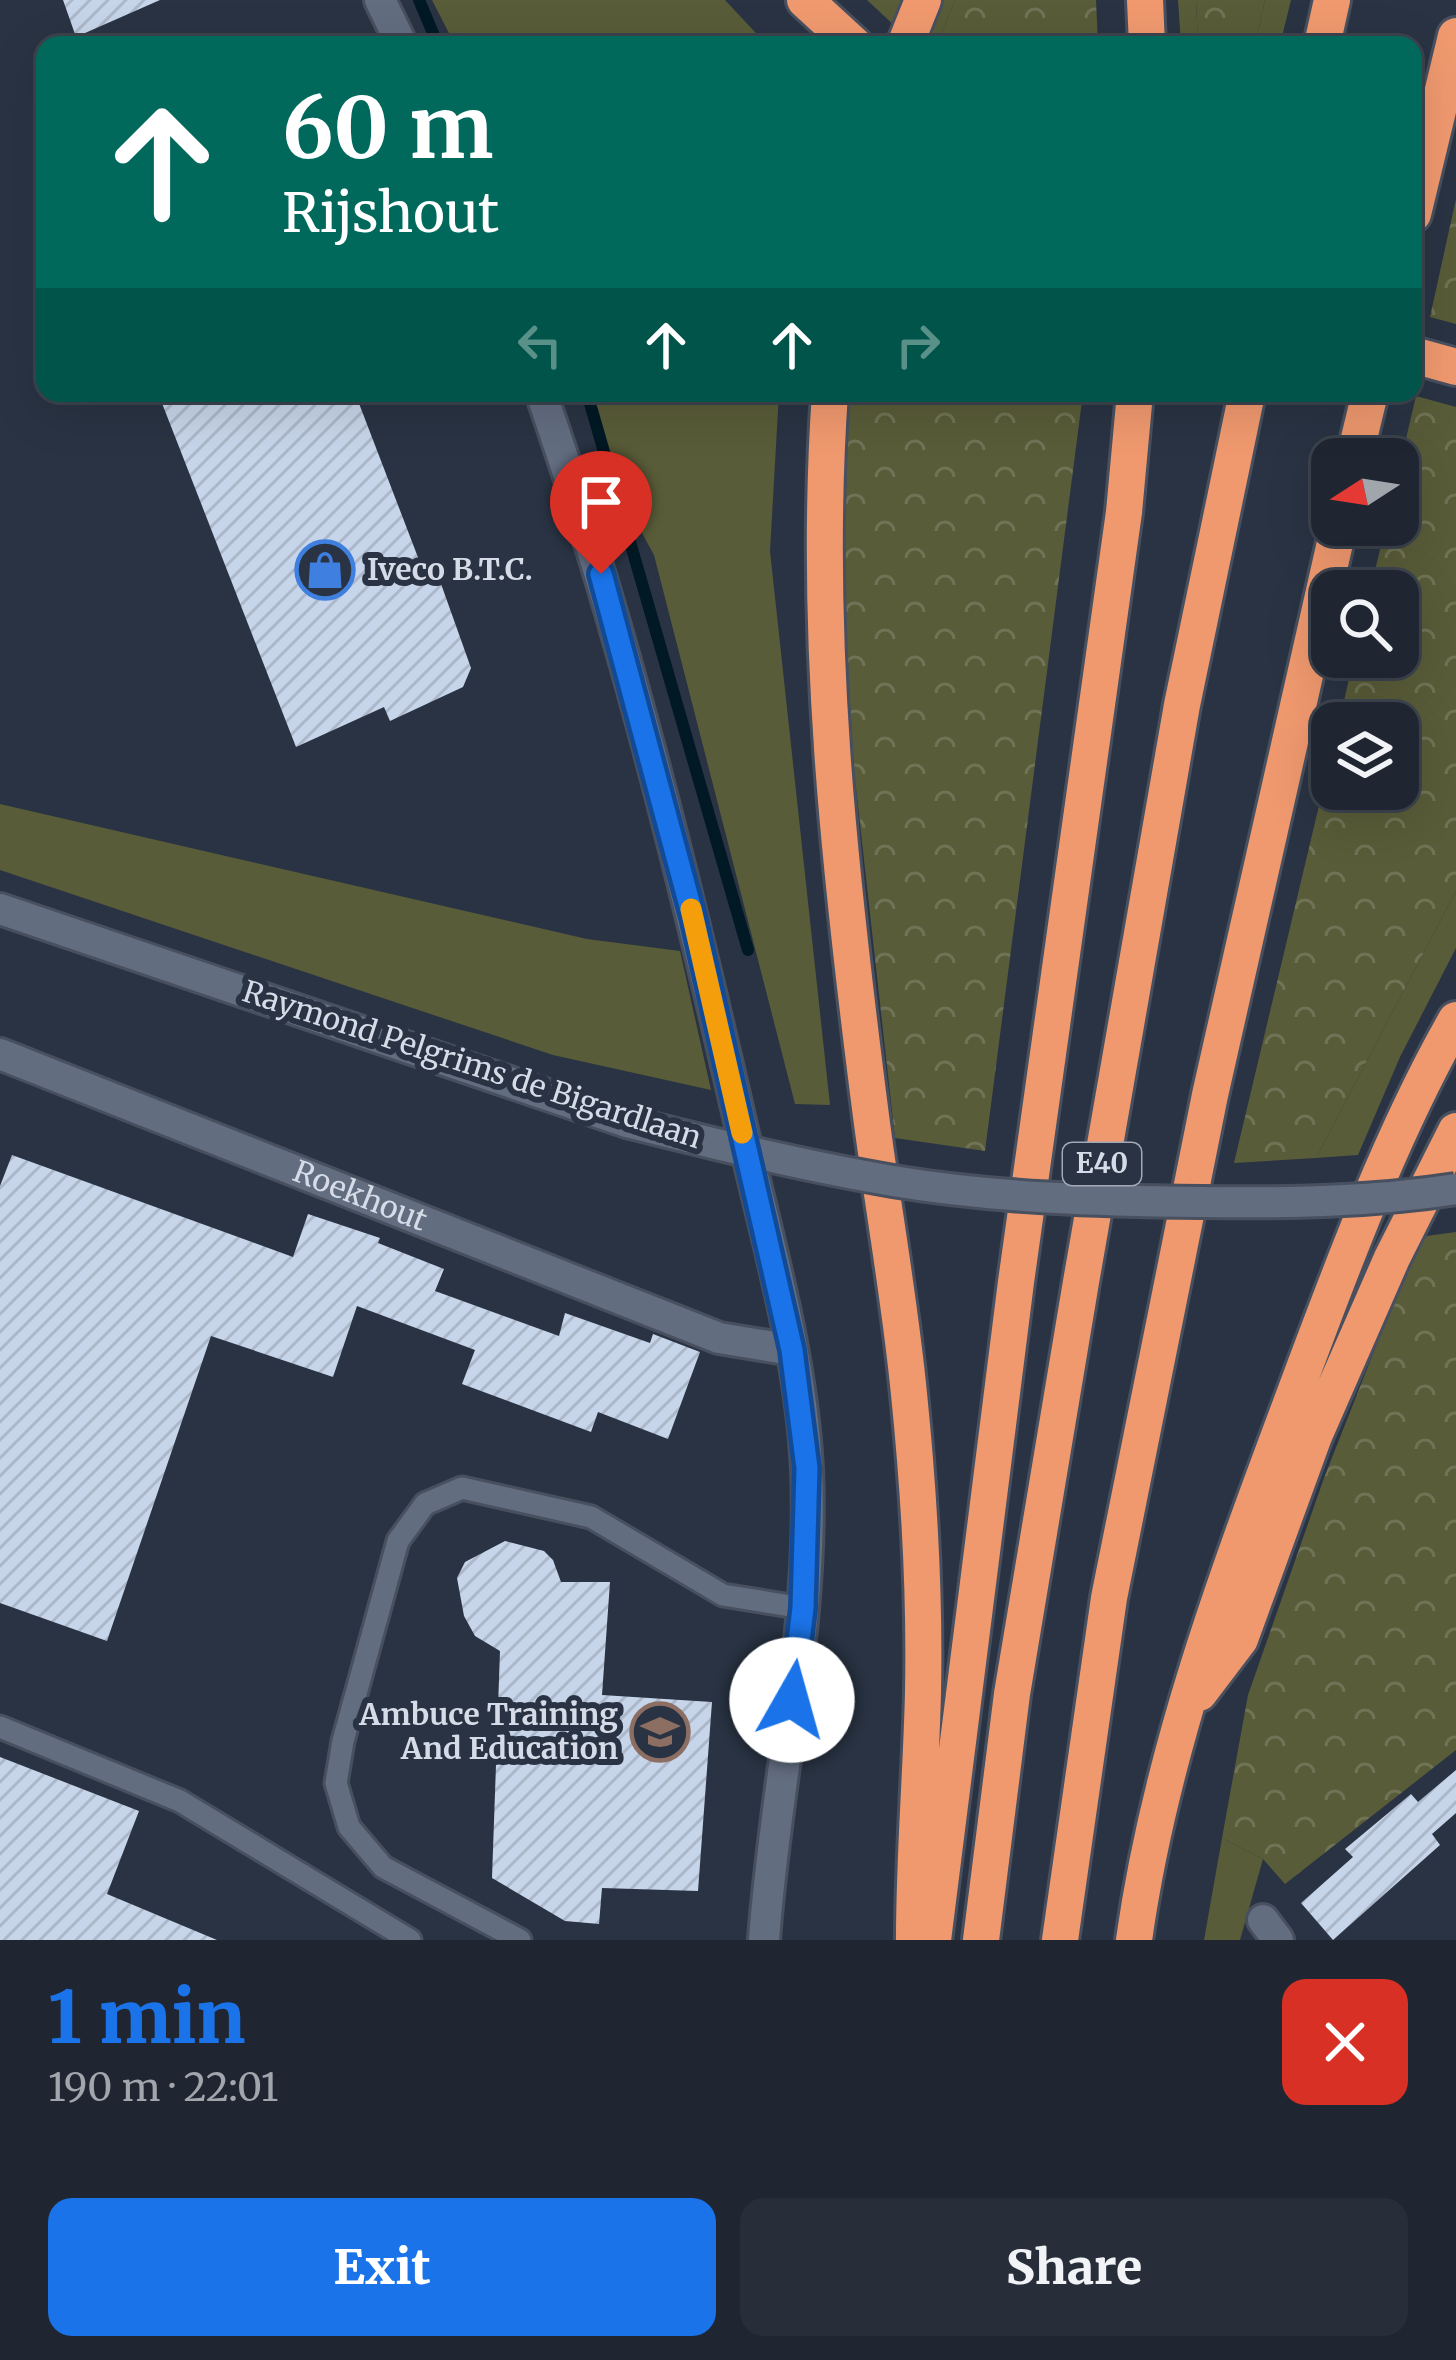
<!DOCTYPE html>
<html lang="en">
<head>
<meta charset="utf-8">
<style>
	body { margin:0; font-family:Merriweather,serif; background:#272e3a; color:#f1f3f6; height:100vh; display:flex; flex-direction:column; font-size:45px; white-space:nowrap }
	* { box-sizing:border-box; margin:0 }
	p { font-size:39px; color:#a1a5ac }
	.icon { flex:none; width:66px; height:66px; fill:none; stroke:currentColor; stroke-width:2; stroke-linecap:round; stroke-linejoin:round }
	.map { position:relative; height:1940px; overflow:hidden }
	.side { display:flex; flex-direction:column; background:#1f2632; flex:1 }
	.side>* { flex:none }
	.guide { position:absolute; left:36px; top:36px; width:1386px; height:366px; border-radius:24px; box-shadow:0 12px 48px #0002,0 0 0 3px #3c434d; background:#00695c; color:#fff; overflow:hidden }
	.needle { width:78px; rotate:258deg }
	.controls { position:absolute; left:1311px; top:438px; display:grid; gap:24px }
	.controls a { display:grid; place-items:center; width:108px; height:108px; border-radius:24px; background:#1f2632; box-shadow:0 12px 48px #0002,0 0 0 3px #3c434d; font-size:60px }
	.pin { position:absolute; display:grid; place-items:center; width:102px; height:102px; color:#fff; margin:-123px -51px; border-radius:50% 50% 50% 0; rotate:-45deg; box-shadow:0 0 12px #0007 }
	.pin .icon { rotate:45deg }
	.me { position:absolute; width:132px; margin:-66px; rotate:7deg; stroke-linejoin:round; filter:drop-shadow(0 0 9px #0008) }
	.turn { display:flex; align-items:center; gap:42px; height:252px; padding:0 48px; font-size:54px }
	.turn .icon { width:156px; height:156px; stroke-width:2.5 }
	.turn b { display:block; font-size:84px; line-height:102px }
	.lanes { display:flex; align-items:center; height:114px; padding:0 48px; background:#0003; justify-content:center; gap:60px; direction:ltr }
	.lanes .off { opacity:.35 }
	.round { display:grid; place-items:center; flex:none; width:126px; height:126px; border-radius:24px; background:#272e3a }
	.summary { display:flex; align-items:center; justify-content:space-between; height:204px; padding:0 48px }
	h1 { font-size:72px; font-weight:800; line-height:90px; color:#1a73e8 }
	.button { display:flex; gap:24px; margin-top:auto; padding:24px 48px }
	.button a { flex:1; height:138px; border-radius:24px; background:#1a73e8; color:#fff; font-size:48px; font-weight:800; line-height:138px; text-align:center }
	.button a+a { background:#272e3a; color:#f1f3f6 }
	.map>svg:first-child { display:block }
</style>
</head>
<body>
<div class="map">
<svg width="1456" height="1940" viewBox="0 0 1456 1940">
	<defs>
		<pattern id="forest-crowns" width="20" height="18" patternUnits="userSpaceOnUse" patternTransform="scale(3)"><rect width="20" height="18" fill="#595c38"/><path d="M2 6a3 3 0 1 1 6 0M12 15a3 3 0 1 1 6 0" fill="none" stroke="#707355"/></pattern>
		<pattern id="building-hatch" width="6" height="6" patternUnits="userSpaceOnUse" patternTransform="scale(3)"><rect width="6" height="6" fill="#c7d5ea"/><path d="M-1 1l2-2M0 6l6-6M5 7l2-2" fill="none" stroke="#acb8c9"/></pattern>
	</defs>
	<rect width="100%" height="100%" fill="#293343"/>
	<path fill="#595c38" d="M 432,0 L 725,0 L 767,45 L 455,45 Z
		M 867,0 L 955,0 L 937,45 L 915,45 Z
		M 1178,0 L 1196,0 L 1198,45 L 1181,45 Z
		M 1265,0 L 1291,0 L 1280,45 L 1255,45 Z
		M 589,393 L 779,393 L 770,551 L 830,1105 L 795,1104 L 654,555 L 616,485 Z
		M 0,804 L 587,939 L 680,951 L 711,1090 L 553,1055 L 0,870 Z
		M 1456,891 L 1456,948 L 1400,1057 L 1358,1155 L 1316,1158 Z
		M 1222,1838 L 1263,1859 L 1240,1940 L 1204,1940 Z"/>
	<path fill="url(#forest-crowns)" d="M 955,0 L 1096,0 L 1098,45 L 937,45 Z
		M 1196,0 L 1265,0 L 1255,45 L 1198,45 Z
		M 1456,199 L 1456,324 L 1430,317 Z
		M 849,393 L 1083,393 L 985,1151 L 895,1138 L 854,770 L 843,588 Z
		M 1416,396 L 1456,407 L 1456,891 L 1316,1158 L 1234,1163 L 1332,751 L 1332,789 L 1398,789 L 1398,723 L 1339,723 L 1354,657 L 1398,657 L 1398,591 L 1370,591 L 1386,525 L 1398,525 L 1398,473 Z
		M 1456,1232 L 1456,1750 L 1285,1884 L 1263,1859 L 1222,1838 L 1248,1695 L 1324,1478 L 1419,1237 Z"/>
	<g fill="none" stroke-linecap="round" stroke-linejoin="round">
		<path stroke="#011924" stroke-width="12" d="M 419,0 L 438,45
			M 587,393 L 748,950"/>
	</g>
	<path fill="url(#building-hatch)" d="M 63,0 L 160,0 L 76,37 Z
		M 158,393 L 355,393 L 424,573 L 435,567 L 471,668 L 463,687 L 390,721 L 384,707 L 296,747 Z
		M 12,1155 L 293,1257 L 308,1214 L 380,1238 L 378,1243 L 444,1269 L 435,1291 L 559,1336 L 565,1313 L 650,1343 L 653,1334 L 700,1352 L 668,1439 L 598,1412 L 591,1432 L 462,1384 L 475,1350 L 357,1306 L 333,1377 L 211,1336 L 107,1641 L 0,1603 L 0,1186 Z
		M 505,1541 L 544,1551 L 553,1560 L 561,1582 L 610,1582 L 602,1695 L 712,1702 L 698,1891 L 602,1888 L 599,1924 L 565,1921 L 492,1878 L 500,1651 L 475,1636 L 464,1616 L 457,1578 L 465,1562 Z
		M 0,1757 L 139,1811 L 107,1894 L 217,1940 L 0,1940 Z
		M 1456,1770 L 1456,1813 L 1432,1834 L 1440,1845 L 1333,1940 L 1301,1903 L 1353,1857 L 1345,1849 L 1411,1794 L 1418,1802 Z"/>
	<g fill="none" stroke-linecap="round" stroke-linejoin="round">
		<g stroke="#48505f" stroke-width="27">
			<path id="lane" d="M 0,1727 L 180,1801 L 410,1940
				M 520,1940 L 383,1867 L 349,1827 L 336,1783 L 343,1741 L 398,1541 L 425,1504 L 462,1488 L 591,1517 L 723,1595 L 803,1608"/>
		</g>
		<g stroke="#48505f" stroke-width="36">
			<g id="street">
				<path d="M 380,0 L 402,45"/>
				<path d="M 541,393 C 623,628 682,870 738,1112 C 764,1229 801,1349 807,1469 C 814,1627 775,1783 764,1940"/>
				<path d="M 0,909 L 627,1122"/>
				<path id="s1" d="M 0,1054 L 719,1338 L 792,1350"/>
				<path d="M 1263,1920 L 1278,1940"/>
			</g>
		</g>
		<g stroke="#48505f" stroke-width="42">
			<path id="highway" d="M 805,0 L 854,45
				M 1145,0 L 1147,45
				M 905,45 L 923,0
				M 1322,45 L 1332,0
				M 1413,214 L 1456,36
				M 1413,355 L 1456,367
				M 830,393 C 813,635 840,876 871,1116 C 883,1208 900,1301 909,1394 C 919,1492 925,1594 923,1693 C 921,1775 914,1856 914,1938
				M 1354,459 L 1370,393
				M 1199,1693 L 1240,1639 L 1314,1436 L 1392,1258 L 1456,1131
				M 933,1940 L 1016,1282 L 1124,512 L 1135,393
				M 981,1940 L 1012,1694 L 1081,1282 L 1182,705 L 1247,393
				M 1060,1940 L 1109,1598 L 1210,1095 L 1339,525
				M 1134,1940 C 1160,1755 1225,1580 1290,1406 C 1337,1280 1389,1137 1456,1020"/>
		</g>
		<use href="#lane" stroke="#626d80" stroke-width="21"/>
		<use href="#street" stroke="#626d80" stroke-width="30"/>
		<use href="#highway" stroke="#f0996f" stroke-width="36"/>
		<g stroke="#48505f" stroke-width="36" stroke-linecap="butt">
			<path id="street-bridge" d="M 627,1122 C 715,1144 804,1166 893,1181 C 995,1198 1099,1201 1202,1202 C 1286,1203 1372,1202 1456,1189"/>
		</g>
		<use href="#street-bridge" stroke="#626d80" stroke-width="30"/>
	</g>
	<g fill="none" stroke-linecap="round" stroke-linejoin="round">
		<g stroke="#114b97" stroke-width="30">
			<path id="route" d="M 601,574 L 693,917 L 792,1350 L 807,1468 L 803,1608 L 792,1700"/>
		</g>
		<use href="#route" stroke="#1a73e8" stroke-width="21"/>
		<path stroke="#f59e0b" stroke-width="21" d="M 691,909 L 742,1133"/>
	</g>
	<defs>
		<g id="shop-ring" transform="scale(3)"><circle r="9.5" fill="#293343" stroke="#3f7fe0" stroke-width="1.5"/><path d="M-5-2.5h2.3a2.7 3.5 0 0 1 5.4 0H5L5.5 6h-11ZM-1.5-2.5h3a1.5 2.3 0 0 0-3 0Z" fill="#3f7fe0"/></g>
		<g id="university-ring" transform="scale(3)"><circle r="9.5" fill="#293343" stroke="#8d6e63" stroke-width="1.5"/><path d="M0-5L7-2L0 1L-7-2ZM-4 1L0 2.5L4 1V4Q0 6-4 4Z" fill="#8d6e63"/></g>
	</defs>
	<g fill-rule="evenodd">
		<use href="#shop-ring" x="325" y="570"/>
		<use href="#university-ring" x="660" y="1732"/>
	</g>
	<g text-anchor="middle" stroke-width="12" stroke-linejoin="round" paint-order="stroke">
		<rect fill="#293343" stroke="#a2a9b6" stroke-width="3" x="1063" y="1143" width="78" height="42" rx="9"/>
		<g font-size="27" font-weight="bold" fill="#d6dce7">
			<text x="1102" y="1173">E40</text>
		</g>
		<g font-size="30" font-weight="bold" fill="#d6dce7" stroke="#293343" text-anchor="start">
			<text x="367" y="580">Iveco B.T.C.</text>
			<text x="618" y="1725" text-anchor="end">Ambuce Training<tspan x="618" dy="34">And Education</tspan></text>
		</g>
		<g font-size="30" fill="#d6dce7" stroke="#293343">
			<text transform="translate(472 1065) rotate(18)" y="10">Raymond Pelgrims de Bigardlaan</text>
			<text dy="10" stroke="none"><textPath href="#s1" startOffset="387">Roekhout</textPath></text>
		</g>
	</g>
</svg>
<div class="controls">
<a><svg class="needle" viewBox="-14 -14 28 28"><path d="M0-13l5 13h-10z" fill="#e53935"/><path d="M0 13l5-13h-10z" fill="#a1a5ac"/></svg></a>
<a><svg class="icon" aria-label="search" viewBox="0 0 24 24"><circle cx="10" cy="10" r="6"/><path d="M15 15l6 6"/></svg></a>
<a><svg class="icon" aria-label="layers" viewBox="0 0 24 24"><path d="M12 4l9 5-9 5-9-5zM3 14l9 5 9-5"/></svg></a>
</div>
<div class="pin" style="left:601px;top:574px;background:#d93025"><svg class="icon" aria-label="arrive" viewBox="0 0 24 24"><path d="M6 21V4h12l-3 4 3 4H6"/></svg></div>
<svg class="me" style="left:792px;top:1700px" viewBox="-20 -20 40 40"><circle r="19" fill="#fff"/><path d="M0-13L10 11 0 6-10 11z" fill="#1a73e8"/></svg>
<div class="guide">
<div class="turn"><svg class="icon" aria-label="ahead" viewBox="0 0 24 24"><path d="M12 20V5M6 11l6-6 6 6"/></svg><div><b>60 m</b>Rijshout</div></div>
<div class="lanes"><svg class="icon off" aria-label="left" viewBox="0 0 24 24"><path d="M17 20v-9H6M10 6l-5 5 5 5"/></svg><svg class="icon" aria-label="ahead" viewBox="0 0 24 24"><path d="M12 20V5M6 11l6-6 6 6"/></svg><svg class="icon" aria-label="ahead" viewBox="0 0 24 24"><path d="M12 20V5M6 11l6-6 6 6"/></svg><svg class="icon off" aria-label="right" viewBox="0 0 24 24"><path d="M7 20v-9h11M14 6l5 5-5 5"/></svg></div>
</div>
</div>
<section class="side">
<div class="summary"><div><h1>1 min</h1><p>190 m · 22:01</p></div><a class="round" style="background:#d93025;color:#fff"><svg class="icon" aria-label="close" viewBox="0 0 24 24"><path d="M6 6l12 12M18 6L6 18"/></svg></a></div>
<div class="button"><a>Exit</a><a>Share</a></div>
</section>
</body>
</html>
